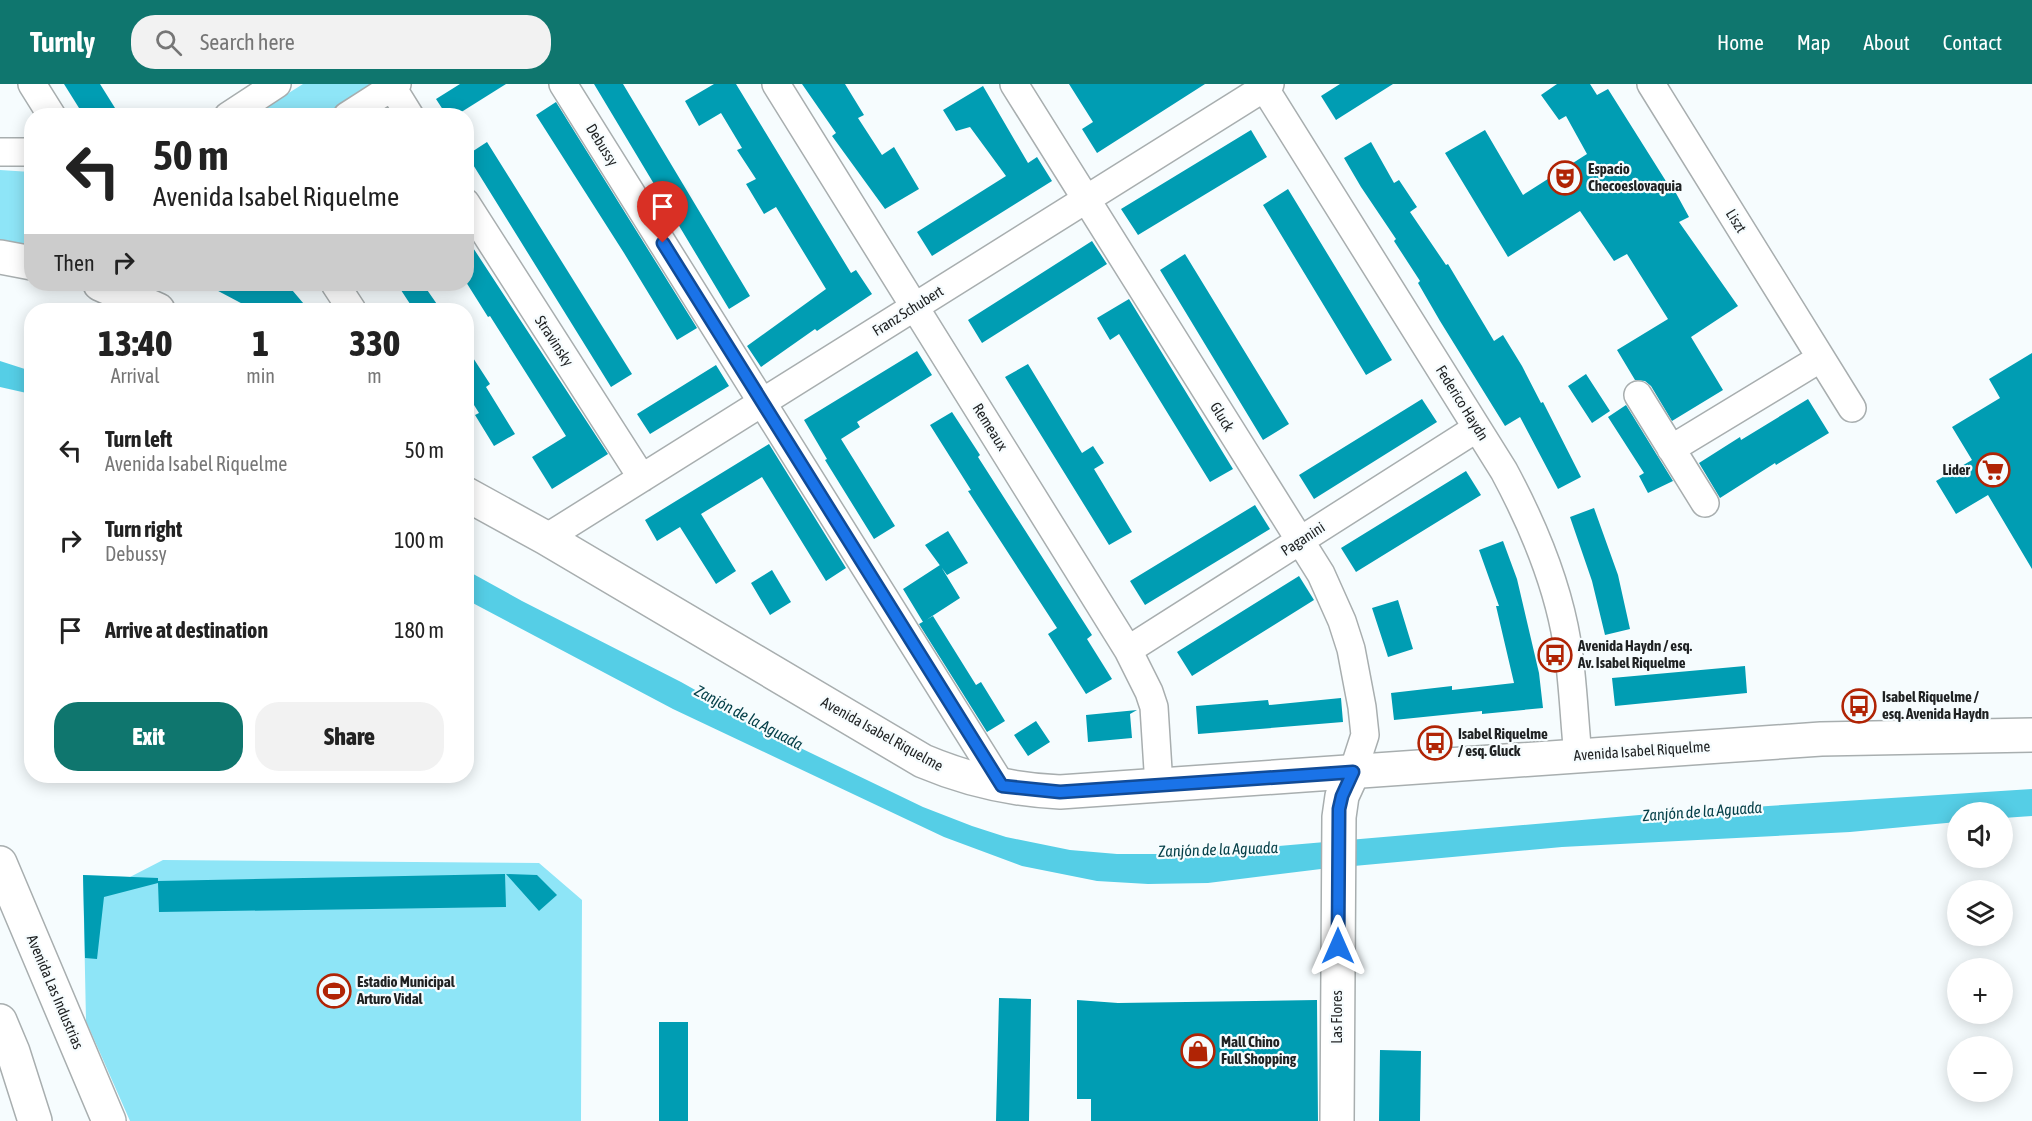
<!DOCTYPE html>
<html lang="en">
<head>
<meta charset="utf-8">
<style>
	body { margin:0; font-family:"Asap Condensed",sans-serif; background:#f2f2f2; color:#222; height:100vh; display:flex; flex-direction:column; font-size:22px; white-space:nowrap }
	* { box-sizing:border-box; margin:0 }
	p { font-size:20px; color:#767676 }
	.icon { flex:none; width:33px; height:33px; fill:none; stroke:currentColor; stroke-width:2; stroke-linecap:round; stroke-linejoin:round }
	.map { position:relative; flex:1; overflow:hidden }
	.sheet { position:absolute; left:24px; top:219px; width:450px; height:480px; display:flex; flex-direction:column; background:#fff; border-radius:24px; box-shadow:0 3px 15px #0003 }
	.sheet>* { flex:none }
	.guide { position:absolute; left:24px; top:24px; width:450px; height:183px; border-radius:24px; box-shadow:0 3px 15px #0003; background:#fff; color:#222; overflow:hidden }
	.controls { position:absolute; left:1947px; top:718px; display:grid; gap:12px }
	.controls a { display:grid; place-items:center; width:66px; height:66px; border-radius:50%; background:#fff; box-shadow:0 3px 15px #0003; font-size:30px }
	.pin { position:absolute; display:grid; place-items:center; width:51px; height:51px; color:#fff; margin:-62px -26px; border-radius:50% 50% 50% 0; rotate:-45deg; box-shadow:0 0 6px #0007 }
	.pin .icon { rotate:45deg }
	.me { position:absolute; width:66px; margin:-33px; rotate:0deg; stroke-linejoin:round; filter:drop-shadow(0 0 4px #0008) }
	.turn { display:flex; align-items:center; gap:21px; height:126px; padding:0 30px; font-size:27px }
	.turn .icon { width:78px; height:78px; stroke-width:2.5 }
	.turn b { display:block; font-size:42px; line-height:51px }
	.then { display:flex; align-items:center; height:57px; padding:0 30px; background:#0003; gap:12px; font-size:22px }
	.eta { display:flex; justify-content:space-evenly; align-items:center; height:102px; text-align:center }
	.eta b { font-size:36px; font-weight:800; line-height:42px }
	.primary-button { display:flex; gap:12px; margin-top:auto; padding:12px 30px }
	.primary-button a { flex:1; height:69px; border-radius:24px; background:#0f766e; color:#fff; font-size:24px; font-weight:800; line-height:69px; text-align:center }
	.primary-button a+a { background:#f2f2f2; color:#222 }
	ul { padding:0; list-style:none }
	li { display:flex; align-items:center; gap:18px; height:90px; padding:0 30px }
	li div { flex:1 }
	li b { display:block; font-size:22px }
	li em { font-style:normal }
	header { display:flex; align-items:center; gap:36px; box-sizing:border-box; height:84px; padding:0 30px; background:#0f766e; color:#fff }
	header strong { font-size:28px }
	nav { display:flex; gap:33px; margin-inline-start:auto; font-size:21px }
	.search { width:420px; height:54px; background:#f2f2f2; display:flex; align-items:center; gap:15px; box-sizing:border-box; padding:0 21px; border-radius:24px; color:#767676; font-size:22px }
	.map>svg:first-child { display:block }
</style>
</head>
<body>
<header>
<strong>Turnly</strong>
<div class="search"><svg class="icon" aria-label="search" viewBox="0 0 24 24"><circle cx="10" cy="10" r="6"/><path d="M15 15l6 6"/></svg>Search here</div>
<nav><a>Home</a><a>Map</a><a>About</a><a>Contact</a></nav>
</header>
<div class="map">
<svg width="2032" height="1037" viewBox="0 0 2032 1037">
	<rect width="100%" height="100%" fill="#f6fcfe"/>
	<path fill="#8ee5f7" d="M 303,0 L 381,0 L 331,31 L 252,32 Z
		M 0,86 L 31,88 L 31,165 L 0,159 Z
		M 163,776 L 539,779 L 582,816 L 581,1037 L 130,1037 L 86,937 L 83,791 L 130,793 Z"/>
	<path fill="#55cee6" d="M 0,277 L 31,287 L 31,310 L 0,303 Z
		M 466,486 L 522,517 L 681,598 L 788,658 L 923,723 L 972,742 L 1006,753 L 1070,766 L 1117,770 L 1187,770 L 1674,728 L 2032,705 L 2032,732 L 2003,734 L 2002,729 L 1958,729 L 1957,738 L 1850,748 L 1562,763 L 1321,785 L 1208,799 L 1148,800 L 1097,797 L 1022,782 L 944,753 L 673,625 L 467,516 Z"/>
	<path fill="#009db3" d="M 64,0 L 100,0 L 120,32 L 84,32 Z
		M 460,0 L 506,0 L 455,32 L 447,32 L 436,15 Z
		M 594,0 L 623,0 L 750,212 L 729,225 Z
		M 714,0 L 736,0 L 851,189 L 856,186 L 872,210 L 817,247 L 815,245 L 761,283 L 747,262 L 826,205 L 776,123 L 764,130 L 746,100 L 756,95 L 737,66 L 742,64 L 721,29 L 699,42 L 685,17 Z
		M 802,0 L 845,0 L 864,31 L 858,34 L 882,71 L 894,63 L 919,105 L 885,125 L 832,52 L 836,49 Z
		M 1069,0 L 1205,0 L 1097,69 L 1082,45 L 1093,38 Z
		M 1340,0 L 1393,0 L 1336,36 L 1321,12 Z
		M 1557,0 L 1590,0 L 1597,11 L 1608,5 L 1669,102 L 1671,100 L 1689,133 L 1679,138 L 1738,222 L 1691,253 L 1723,306 L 1672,337 L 1651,302 L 1645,297 L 1635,296 L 1617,266 L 1668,235 L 1627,170 L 1614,177 L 1580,127 L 1508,173 L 1445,69 L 1485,46 L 1523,111 L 1587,70 L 1566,32 L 1559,36 L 1541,11 Z
		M 983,2 L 1028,79 L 1037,73 L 1052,97 L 932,172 L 917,148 L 1006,92 L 970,43 L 956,47 L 943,26 Z
		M 556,18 L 697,244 L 677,256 L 624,169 L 536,31 Z
		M 1251,46 L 1267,73 L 1138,151 L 1121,125 Z
		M 487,58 L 632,290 L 611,303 L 467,71 Z
		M 1371,58 L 1394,99 L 1399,96 L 1417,123 L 1410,128 L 1446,181 L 1448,180 L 1494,257 L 1503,251 L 1522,282 L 1541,319 L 1543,318 L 1581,393 L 1558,405 L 1520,333 L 1505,342 L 1440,237 L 1418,199 L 1420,197 L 1394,157 L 1396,155 L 1361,103 L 1344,74 Z
		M 1288,105 L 1392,276 L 1366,291 L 1263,121 Z
		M 466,153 L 608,370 L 552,405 L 532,373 L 566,352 L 490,232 L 488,233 L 466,198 Z
		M 1092,157 L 1107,180 L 982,259 L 968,236 Z
		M 1185,170 L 1289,340 L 1263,356 L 1160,186 Z
		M 205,200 L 287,200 L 309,226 L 254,226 Z
		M 397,200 L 423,200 L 441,226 L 414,226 Z
		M 1129,215 L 1233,385 L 1210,398 L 1119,250 L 1110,256 L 1097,234 Z
		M 466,263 L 490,300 L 486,303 L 515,350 L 494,362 L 475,331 L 479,329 L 469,313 L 466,315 Z
		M 917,267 L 932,291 L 857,338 L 860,343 L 841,355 L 895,442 L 874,455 L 825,376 L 827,375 L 804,336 Z
		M 2032,269 L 2032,485 L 1988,411 L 1956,430 L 1936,397 L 1972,376 L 1952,343 L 2000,314 L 1989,295 Z
		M 1028,280 L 1082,369 L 1093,362 L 1104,379 L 1094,385 L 1132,448 L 1109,461 L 1005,293 Z
		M 716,281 L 729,302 L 650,350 L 637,330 Z
		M 1586,290 L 1610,327 L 1592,339 L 1568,302 Z
		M 1422,315 L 1437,338 L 1314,415 L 1299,391 Z
		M 1808,315 L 1829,349 L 1776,381 L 1775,379 L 1720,414 L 1699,379 L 1740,353 L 1741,356 Z
		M 1626,321 L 1673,397 L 1648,409 L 1639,392 L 1644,389 L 1608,333 Z
		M 952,328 L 980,371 L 978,373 L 1092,551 L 1087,555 L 1112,595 L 1086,610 L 1048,550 L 1057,544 L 968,407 L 971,406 L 930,341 Z
		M 769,360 L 846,484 L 826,497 L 762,393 L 701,430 L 736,487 L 716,500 L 680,443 L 657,457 L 645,436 Z
		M 1466,387 L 1481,411 L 1356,488 L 1341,464 Z
		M 1255,421 L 1270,445 L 1145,521 L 1130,497 Z
		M 1594,424 L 1618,491 L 1630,545 L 1605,551 L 1592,497 L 1570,433 Z
		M 948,447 L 968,479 L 947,491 L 925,461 Z
		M 1503,457 L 1517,495 L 1539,589 L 1543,624 L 1482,630 L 1482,627 L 1394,636 L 1391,609 L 1452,602 L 1452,606 L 1514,599 L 1496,522 L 1499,522 L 1479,466 Z
		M 940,481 L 960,514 L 923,538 L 903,505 Z
		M 772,486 L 791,518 L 770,531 L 751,499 Z
		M 1299,492 L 1314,516 L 1192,592 L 1177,568 Z
		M 1398,516 L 1413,565 L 1388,573 L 1372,524 Z
		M 933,532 L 976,601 L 981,598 L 1005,637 L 987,648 L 919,540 Z
		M 1745,582 L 1747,609 L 1615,622 L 1612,594 Z
		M 1341,614 L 1343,638 L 1198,650 L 1196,622 L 1268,616 L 1269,621 Z
		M 1137,626 L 1130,630 L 1132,654 L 1088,658 L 1086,631 Z
		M 1036,637 L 1050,658 L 1028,672 L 1014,651 Z
		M 505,790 L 506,823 L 159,828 L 158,799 L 104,813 L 97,875 L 85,874 L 83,791 L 158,794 L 158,797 Z
		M 506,790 L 537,791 L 557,811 L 539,827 Z
		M 999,914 L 1031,915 L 1029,1037 L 996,1037 Z
		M 1077,916 L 1118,919 L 1317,916 L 1318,1037 L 1091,1037 L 1091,1015 L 1077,1015 Z
		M 659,938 L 688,938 L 688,1037 L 659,1037 Z
		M 1380,966 L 1421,967 L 1420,1037 L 1379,1037 Z"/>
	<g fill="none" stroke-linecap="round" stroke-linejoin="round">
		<g stroke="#a8aeaf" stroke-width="30">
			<path id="street" d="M 32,0 L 52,32
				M 563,0 L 1002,702
				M 776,0 L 1128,566 L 1149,608 L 1154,623 L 1159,702
				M 1014,0 L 1321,490 L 1342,537 L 1351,565 L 1362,623 L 1365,651 L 1353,688
				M 1262,0 L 1504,387 C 1533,441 1557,497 1567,558 C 1573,595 1574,634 1578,672
				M 1651,0 L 1852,324
				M 392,3 L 410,32
				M 228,32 L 277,0
				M 347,32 L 397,0
				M 0,68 L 32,68
				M 466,119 L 642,394
				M 335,200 L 352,226
				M 1638,311 L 1705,419
				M 1671,365 L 1821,274
				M 546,454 L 1270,0
				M 1128,566 L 1477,344"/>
		</g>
		<g stroke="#a8aeaf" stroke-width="36">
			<path id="secondary" d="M 0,779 L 109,1037
				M 0,937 L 13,968 L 35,1037
				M 1337,1037 L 1339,733 L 1342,712 L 1353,688"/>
		</g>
		<g stroke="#a8aeaf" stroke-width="36">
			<path id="primary" d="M 0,173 L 32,179
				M 100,200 L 158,226
				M 466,410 L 546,454 L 923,677 C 968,696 1012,706 1060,708 L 1821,655 L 2032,651"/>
		</g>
		<use href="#street" stroke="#fff" stroke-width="27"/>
		<use href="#secondary" stroke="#fff" stroke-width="33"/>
		<use href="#primary" stroke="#fff" stroke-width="33"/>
	</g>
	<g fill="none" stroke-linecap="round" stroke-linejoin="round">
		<g stroke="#114b97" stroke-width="15">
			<path id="route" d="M 663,159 L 1002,702 L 1060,708 L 1353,688 L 1342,712 L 1339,725 L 1338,862"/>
		</g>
		<use href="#route" stroke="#1a73e8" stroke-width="10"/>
	</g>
	<defs>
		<g id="theatre-ring" transform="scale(1.725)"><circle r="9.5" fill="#f6fcfe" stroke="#b02405" stroke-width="1.5"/><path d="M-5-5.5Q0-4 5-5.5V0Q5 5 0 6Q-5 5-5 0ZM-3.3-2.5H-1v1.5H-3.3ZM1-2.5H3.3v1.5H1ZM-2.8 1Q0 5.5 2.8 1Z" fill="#b02405"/></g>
		<g id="supermarket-ring" transform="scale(1.725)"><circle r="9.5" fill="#f6fcfe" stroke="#b02405" stroke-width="1.5"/><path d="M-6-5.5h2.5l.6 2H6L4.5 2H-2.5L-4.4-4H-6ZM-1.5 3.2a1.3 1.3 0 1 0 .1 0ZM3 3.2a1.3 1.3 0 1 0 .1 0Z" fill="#b02405"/></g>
		<g id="bus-ring" transform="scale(1.725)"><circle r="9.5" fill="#f6fcfe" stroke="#b02405" stroke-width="1.5"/><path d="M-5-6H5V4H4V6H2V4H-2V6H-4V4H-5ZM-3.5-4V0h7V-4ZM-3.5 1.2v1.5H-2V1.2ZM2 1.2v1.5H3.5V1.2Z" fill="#b02405"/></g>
		<g id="stadium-ring" transform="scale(1.725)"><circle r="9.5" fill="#f6fcfe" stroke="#b02405" stroke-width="1.5"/><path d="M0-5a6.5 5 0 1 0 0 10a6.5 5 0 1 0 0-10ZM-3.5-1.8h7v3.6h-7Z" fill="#b02405"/></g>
		<g id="shop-ring" transform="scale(1.725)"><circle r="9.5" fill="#f6fcfe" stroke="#b02405" stroke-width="1.5"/><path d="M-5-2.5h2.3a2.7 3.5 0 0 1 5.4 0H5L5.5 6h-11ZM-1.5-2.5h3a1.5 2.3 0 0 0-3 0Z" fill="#b02405"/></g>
	</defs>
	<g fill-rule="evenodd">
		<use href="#theatre-ring" x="1565" y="94"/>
		<use href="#supermarket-ring" x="1993" y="386"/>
		<use href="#bus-ring" x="1555" y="571"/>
		<use href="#bus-ring" x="1859" y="622"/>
		<use href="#bus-ring" x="1435" y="659"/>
		<use href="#stadium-ring" x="334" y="907"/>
		<use href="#shop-ring" x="1198" y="967"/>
	</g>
	<g text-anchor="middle" stroke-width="4.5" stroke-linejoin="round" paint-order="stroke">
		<g font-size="15" fill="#1f2122" stroke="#f6fcfe">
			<text transform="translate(602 61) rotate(58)" y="5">Debussy</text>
			<text transform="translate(1736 137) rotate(58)" y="5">Liszt</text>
			<text transform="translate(908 227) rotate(-32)" y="5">Franz Schubert</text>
			<text transform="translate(554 257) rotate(57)" y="5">Stravinsky</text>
			<text transform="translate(1462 319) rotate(58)" y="5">Federico Haydn</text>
			<text transform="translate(1222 333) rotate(58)" y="5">Gluck</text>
			<text transform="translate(990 343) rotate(58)" y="5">Remeaux</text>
			<text transform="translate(1303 455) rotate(-33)" y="5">Paganini</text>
			<text transform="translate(882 650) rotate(29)" y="5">Avenida Isabel Riquelme</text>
			<text transform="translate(1642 667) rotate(-4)" y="5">Avenida Isabel Riquelme</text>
			<text transform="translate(55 908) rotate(67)" y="5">Avenida Las Industrias</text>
			<text transform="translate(1337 933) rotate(-90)" y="5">Las Flores</text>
		</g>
		<g font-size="15" font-weight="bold" fill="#1f2122" stroke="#f6fcfe" text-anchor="start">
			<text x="1588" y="90">Espacio<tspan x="1588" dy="17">Checoeslovaquia</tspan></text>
			<text x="1970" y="391" text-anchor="end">Lider</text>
			<text x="1578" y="567">Avenida Haydn / esq.<tspan x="1578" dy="17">Av. Isabel Riquelme</tspan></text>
			<text x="1882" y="618">Isabel Riquelme /<tspan x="1882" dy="17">esq. Avenida Haydn</tspan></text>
			<text x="1458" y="655">Isabel Riquelme<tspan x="1458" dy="17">/ esq. Gluck</tspan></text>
			<text x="357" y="903">Estadio Municipal<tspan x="357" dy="17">Arturo Vidal</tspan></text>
			<text x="1221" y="963">Mall Chino<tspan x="1221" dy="17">Full Shopping</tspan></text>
		</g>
		<g font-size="16" font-style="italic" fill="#033e47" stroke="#f6fcfe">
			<text transform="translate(749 633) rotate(28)" y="6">Zanjón de la Aguada</text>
			<text transform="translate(1702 727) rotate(-4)" y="6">Zanjón de la Aguada</text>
			<text transform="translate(1218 765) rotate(-2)" y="6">Zanjón de la Aguada</text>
		</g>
	</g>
</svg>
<div class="controls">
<a><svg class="icon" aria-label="sound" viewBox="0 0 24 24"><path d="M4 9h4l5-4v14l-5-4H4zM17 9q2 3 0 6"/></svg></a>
<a><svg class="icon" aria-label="layers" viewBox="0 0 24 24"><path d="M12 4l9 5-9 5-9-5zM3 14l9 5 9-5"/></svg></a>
<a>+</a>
<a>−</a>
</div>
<div class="pin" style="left:663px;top:159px;background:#d93025"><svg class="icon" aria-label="arrive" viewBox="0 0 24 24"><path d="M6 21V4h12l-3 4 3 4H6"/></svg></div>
<svg class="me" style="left:1338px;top:862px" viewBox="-20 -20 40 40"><path d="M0-17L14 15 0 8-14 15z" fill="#1a73e8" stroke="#fff" stroke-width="4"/></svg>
<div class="guide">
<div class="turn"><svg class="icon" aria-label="left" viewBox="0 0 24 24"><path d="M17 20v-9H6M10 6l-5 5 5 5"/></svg><div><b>50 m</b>Avenida Isabel Riquelme</div></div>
<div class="then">Then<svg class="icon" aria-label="right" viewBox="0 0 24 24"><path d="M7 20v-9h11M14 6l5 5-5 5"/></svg></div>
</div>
<section class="sheet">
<div class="eta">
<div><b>13:40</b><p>Arrival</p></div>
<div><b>1</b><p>min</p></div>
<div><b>330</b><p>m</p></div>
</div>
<ul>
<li><svg class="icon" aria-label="left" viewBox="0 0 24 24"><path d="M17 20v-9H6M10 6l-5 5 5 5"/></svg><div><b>Turn left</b><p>Avenida Isabel Riquelme</p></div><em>50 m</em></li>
<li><svg class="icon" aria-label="right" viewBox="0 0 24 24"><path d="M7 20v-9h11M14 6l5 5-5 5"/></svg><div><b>Turn right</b><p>Debussy</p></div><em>100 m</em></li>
<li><svg class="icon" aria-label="arrive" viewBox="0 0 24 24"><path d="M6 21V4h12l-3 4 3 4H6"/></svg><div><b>Arrive at destination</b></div><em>180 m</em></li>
</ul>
<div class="primary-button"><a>Exit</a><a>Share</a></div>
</section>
</div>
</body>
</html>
